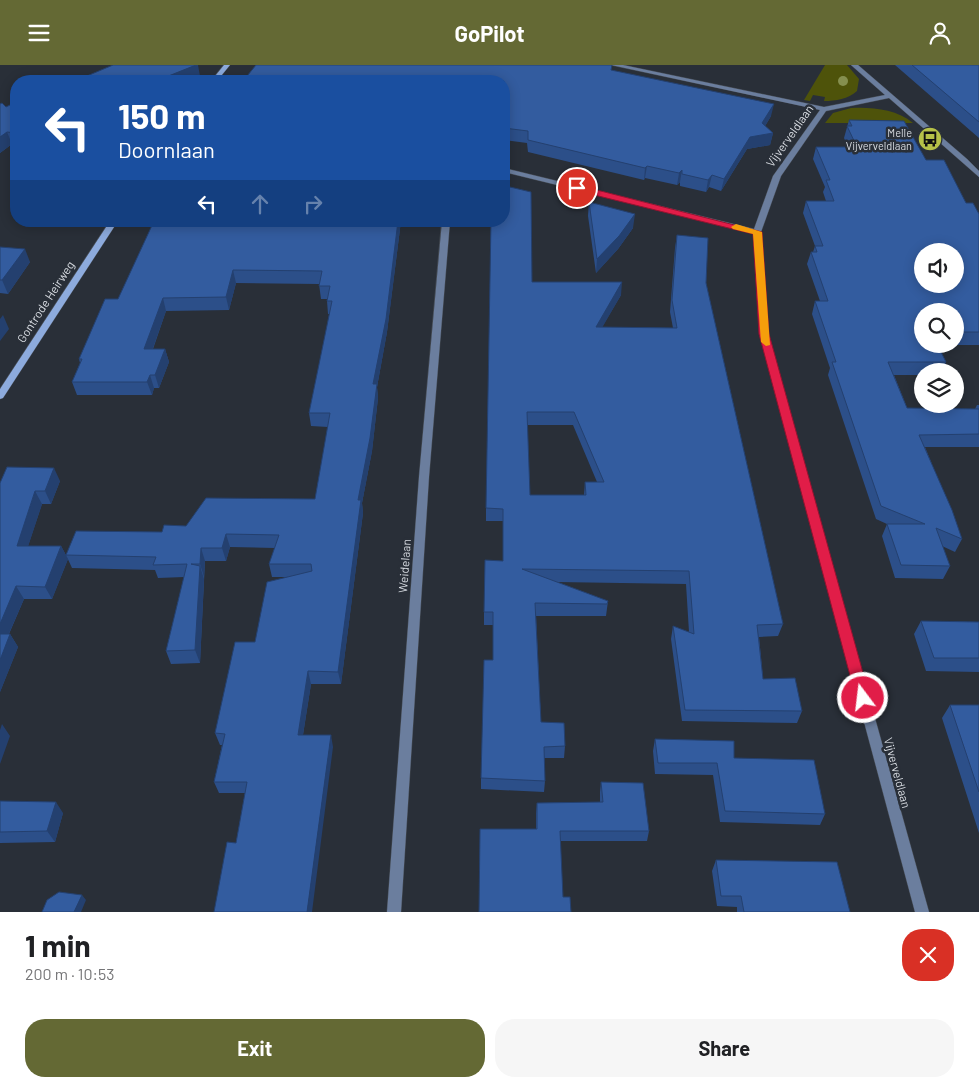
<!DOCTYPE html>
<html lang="en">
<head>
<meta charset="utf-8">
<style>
	body { margin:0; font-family:Barlow,sans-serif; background:#f6f6f6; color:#202124; height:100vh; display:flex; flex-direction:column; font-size:19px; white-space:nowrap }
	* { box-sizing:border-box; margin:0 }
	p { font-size:16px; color:#757577 }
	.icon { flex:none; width:28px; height:28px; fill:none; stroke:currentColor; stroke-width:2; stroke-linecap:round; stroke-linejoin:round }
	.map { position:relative; height:847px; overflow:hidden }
	.sheet { display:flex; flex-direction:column; background:#fff; flex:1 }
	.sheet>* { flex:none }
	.banner { position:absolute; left:10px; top:10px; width:500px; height:152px; border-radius:20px; box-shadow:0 2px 12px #0003; background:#1a4fa0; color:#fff; overflow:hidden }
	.tools { position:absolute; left:914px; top:178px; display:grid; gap:10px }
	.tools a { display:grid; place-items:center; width:50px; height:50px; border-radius:50%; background:#fff; box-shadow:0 2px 12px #0003; font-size:25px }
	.pin { position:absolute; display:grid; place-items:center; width:42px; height:42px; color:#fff; margin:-21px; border:2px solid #fff; border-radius:50%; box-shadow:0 1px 5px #0007 }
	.me { position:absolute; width:55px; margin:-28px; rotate:345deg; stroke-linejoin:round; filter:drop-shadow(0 0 4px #0008) }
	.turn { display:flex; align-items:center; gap:18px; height:105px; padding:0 25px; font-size:22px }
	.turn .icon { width:65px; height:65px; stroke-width:2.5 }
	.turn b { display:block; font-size:35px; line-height:42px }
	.lanes { display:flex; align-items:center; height:48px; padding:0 25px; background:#0003; justify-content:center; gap:25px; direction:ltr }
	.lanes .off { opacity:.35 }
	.round { display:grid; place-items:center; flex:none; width:52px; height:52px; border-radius:20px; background:#f6f6f6 }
	.head { display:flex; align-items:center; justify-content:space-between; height:85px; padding:0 25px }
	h1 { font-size:30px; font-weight:700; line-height:38px }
	.action { display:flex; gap:10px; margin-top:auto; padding:10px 25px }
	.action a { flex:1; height:58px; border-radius:20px; background:#646934; color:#fff; font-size:20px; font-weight:700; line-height:58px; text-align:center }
	.action a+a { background:#f6f6f6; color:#202124 }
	header { display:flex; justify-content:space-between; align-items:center; height:65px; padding:0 25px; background:#646934; color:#fff; font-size:22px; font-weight:700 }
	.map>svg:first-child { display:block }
</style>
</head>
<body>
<header><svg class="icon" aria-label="menu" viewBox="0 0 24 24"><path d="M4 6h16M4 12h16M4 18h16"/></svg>GoPilot<svg class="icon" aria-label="person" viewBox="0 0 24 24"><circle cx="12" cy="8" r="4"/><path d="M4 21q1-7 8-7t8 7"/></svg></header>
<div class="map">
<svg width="979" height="847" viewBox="0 0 979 847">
	<rect width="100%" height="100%" fill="#292f38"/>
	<path fill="#4e530a" d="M 825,0 L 847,0 L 859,14 L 857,26 C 848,34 836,36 824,36 L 825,32 L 813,30 L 810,36 L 804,35 Z
		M 851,43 C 872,42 896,44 913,58 L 825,58 L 833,48 Z"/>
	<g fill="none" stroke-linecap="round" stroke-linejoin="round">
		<g stroke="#454b53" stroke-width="1">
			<path id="street" d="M 611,0 L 623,0 L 824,42 L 885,30 L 851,0 L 858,0 L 967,94 L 979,106 L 979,112 L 889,33 L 826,46 L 781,111 L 761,167 L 768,269 L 929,847 L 915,847 L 760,269 L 753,168 L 504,107 L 504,103 L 754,164 L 773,111 L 820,45 Z
				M 442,156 L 450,156 L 429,412 L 401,847 L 387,847 L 419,412 Z"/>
		</g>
		<g stroke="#454b53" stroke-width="1">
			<path id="secondary" d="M 224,0 L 230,0 L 217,16 L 211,16 Z
				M 110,156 L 118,156 L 3,333 L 0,334 L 0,324 Z"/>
		</g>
		<use href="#street" fill="#6b7e9e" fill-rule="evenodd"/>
		<use href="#secondary" fill="#8dabdd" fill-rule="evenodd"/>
	</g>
	<circle fill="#858f4f" cx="843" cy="16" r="5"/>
	<path fill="#2c4f89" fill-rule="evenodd" d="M 895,0 L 979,0 L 979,73 Z
		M 612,5 L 771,51 L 765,61 L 773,68 L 770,80 L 747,84 L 721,126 L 709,122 L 706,127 L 680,121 L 680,117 L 677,120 L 645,113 L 644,115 L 528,87 L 527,78 L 504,75 L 504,16 Z
		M 16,37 L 16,80 L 12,79 L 0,88 L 6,42 Z
		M 849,55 L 926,95 L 966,138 L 979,149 L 979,280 L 938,280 L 946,297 L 943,306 L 922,306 L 922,310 L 894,310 L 907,343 L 975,344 L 977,340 L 979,340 L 979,382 L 925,382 L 962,474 L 955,487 L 942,481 L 950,501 L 943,514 L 895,513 L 882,471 L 887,459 L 876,454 L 828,310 L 830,303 L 812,249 L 815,236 L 820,236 L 807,199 L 811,187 L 813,187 L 815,181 L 803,148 L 806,136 L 826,136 L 823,127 L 825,122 L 813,94 L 816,82 L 848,82 L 844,73 ZM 922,246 L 955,246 L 955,279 L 922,279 Z
		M 589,137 L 633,163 L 618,184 L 596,208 L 588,151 Z
		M 401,156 L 387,267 L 377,322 L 378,333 L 372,386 L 362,438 L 363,448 L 341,619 L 311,619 L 303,670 L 333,682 L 236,778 L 245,728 L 219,728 L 214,717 L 222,680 L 220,680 L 215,668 L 255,577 L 287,512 L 272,512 L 269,499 L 275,483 L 230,482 L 226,496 L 205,496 L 200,598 L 171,599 L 166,586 L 184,512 L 158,513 L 155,505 L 72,503 L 66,490 L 162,467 L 186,461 L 315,434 L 328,362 L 311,361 L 309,348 L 330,249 L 328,249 L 327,236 L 327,234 L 321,234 L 319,219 L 236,218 L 229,245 L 166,246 L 153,284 L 165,284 L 169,297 L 159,323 L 154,323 L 152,330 L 77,330 L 72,317 L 80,298 L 79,294 L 118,234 Z
		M 677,170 L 706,218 L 783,559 L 778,571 L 759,572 L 763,614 L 802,646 L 797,658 L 682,656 L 671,574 L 673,561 L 689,567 L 686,519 L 557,517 L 608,536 L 606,551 L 536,551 L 541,657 L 565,681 L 564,693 L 544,693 L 545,716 L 544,727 L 481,724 L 481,713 L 493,595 L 493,560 L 484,560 L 484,547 L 503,496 L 503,456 L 486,456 L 486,443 L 532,217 L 621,230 L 602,262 L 673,263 L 670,247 L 675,183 ZM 527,360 L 573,360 L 597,417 L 585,417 L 584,430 L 530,430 Z
		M 0,182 L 30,197 L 8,229 L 0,228 Z
		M 60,416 L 51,439 L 42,439 L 28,481 L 61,481 L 68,494 L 52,534 L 24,534 L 9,569 L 10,569 L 18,582 L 0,627 L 0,418 Z
		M 921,556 L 979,557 L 979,607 L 926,606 L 914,569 Z
		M 950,640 L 979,640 L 979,768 L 942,653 Z
		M 655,674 L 734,693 L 825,749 L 820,760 L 720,757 L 713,710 L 655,709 L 653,686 Z
		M 601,717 L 649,766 L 647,776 L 560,776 L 479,847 L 536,764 L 536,748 L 537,738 L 600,737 L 600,727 Z
		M 0,736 L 63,748 L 55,777 L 0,778 Z
		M 716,795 L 850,847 L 737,847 L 737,842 L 717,841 L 712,806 Z"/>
	<path fill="#24406f" d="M 196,0 L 198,0 L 200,11 L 188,16 L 156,16 Z
		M 774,39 L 771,51 L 760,70 L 762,58 Z
		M 7,67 L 12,79 L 0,88 L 0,72 Z
		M 773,68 L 770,80 L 747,84 L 721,126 L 724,114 L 750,72 Z
		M 647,101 L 645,113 L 644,115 L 645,103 Z
		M 682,105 L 680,117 L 677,120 L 679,108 Z
		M 712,110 L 709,122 L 706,127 L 708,115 Z
		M 635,149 L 633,163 L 618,184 L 596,208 L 597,194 Z
		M 398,156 L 401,156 L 387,267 L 377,322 L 378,333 L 372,386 L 362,438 L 363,448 L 341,619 L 338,607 L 358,435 L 373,319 Z
		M 25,184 L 30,197 L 8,229 L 2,215 Z
		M 233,205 L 236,218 L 229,245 L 226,232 Z
		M 622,217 L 621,230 L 595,275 L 596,262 Z
		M 163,233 L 166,246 L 148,297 L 144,284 Z
		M 3,250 L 9,264 L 0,276 L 0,254 Z
		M 165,284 L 169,297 L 159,323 L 155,310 Z
		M 150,310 L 154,323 L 152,330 L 147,317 Z
		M 54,403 L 60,416 L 51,439 L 45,426 Z
		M 35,426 L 42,439 L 24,494 L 17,481 Z
		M 226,469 L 230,482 L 226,496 L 222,483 Z
		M 61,481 L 68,494 L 52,534 L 45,522 Z
		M 201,483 L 205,496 L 204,512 L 200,499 Z
		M 200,501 L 204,514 L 200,598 L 195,585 Z
		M 16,521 L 24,534 L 3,582 L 0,577 L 0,559 Z
		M 10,569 L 18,582 L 0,627 L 0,595 Z
		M 308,606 L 311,619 L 301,682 L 298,670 Z
		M 2,659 L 10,671 L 0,699 L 0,665 Z
		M 331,670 L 333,682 L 312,847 L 307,847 Z
		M 56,737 L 63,748 L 55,777 L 47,766 Z
		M 82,830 L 86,835 L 81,847 L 74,847 Z"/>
	<path fill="#335c9f" stroke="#24406f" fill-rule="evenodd" d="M 113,0 L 196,0 L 156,16 L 75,16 Z
		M 256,0 L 612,0 L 611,5 L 774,39 L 762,58 L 773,68 L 750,72 L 724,114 L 712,110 L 708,115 L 682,109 L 682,105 L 679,108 L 647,101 L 645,103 L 528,75 L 528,66 L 504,63 L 504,16 L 243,16 Z
		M 912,0 L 979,0 L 979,57 Z
		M 16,37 L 16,68 L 7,67 L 0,72 L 0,39 L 2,38 L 6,42 Z
		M 849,55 L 904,56 L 926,95 L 944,95 L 966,138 L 973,138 L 979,149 L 979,267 L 955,267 L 955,246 L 922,246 L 922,279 L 937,279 L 946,297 L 888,297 L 907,343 L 979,344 L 979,369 L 919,370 L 952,445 L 962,474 L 936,463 L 950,501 L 901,500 L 887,459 L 925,459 L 881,441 L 832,297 L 836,297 L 815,236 L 828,236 L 811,187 L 817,187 L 815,181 L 823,181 L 806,136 L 834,136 L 826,115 L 830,115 L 816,82 L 857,82 L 847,61 L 852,61 ZM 922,186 L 955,186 L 955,219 L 922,219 Z
		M 510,122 L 531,127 L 532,217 L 622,217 L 596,262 L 677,263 L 672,235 L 677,170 L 708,173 L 706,218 L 783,559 L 757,560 L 763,614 L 795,613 L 802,646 L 685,645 L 673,561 L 694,569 L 689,506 L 522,504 L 608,536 L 607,539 L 535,538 L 541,657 L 564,658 L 565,681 L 544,682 L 545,716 L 481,713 L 484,595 L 493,595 L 493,547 L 484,547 L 485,495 L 503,496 L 503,444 L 486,443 L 491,156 L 504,156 L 504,129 ZM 527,347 L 574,347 L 604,417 L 585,417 L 586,430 L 530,430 Z
		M 589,137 L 635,149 L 619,171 L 597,194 Z
		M 154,156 L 398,156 L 386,254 L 373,319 L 377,319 L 370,373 L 358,435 L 361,435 L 338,607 L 308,606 L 298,670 L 331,670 L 307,847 L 214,847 L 227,777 L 236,778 L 247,717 L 214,717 L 225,669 L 215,668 L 235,577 L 255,577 L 267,517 L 312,506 L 311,499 L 269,499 L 279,470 L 226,469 L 222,483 L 201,483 L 200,499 L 191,499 L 200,501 L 195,585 L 166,586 L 187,499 L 153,500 L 156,492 L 66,490 L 76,466 L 162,467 L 164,460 L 186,461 L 206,433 L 315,434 L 330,348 L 309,348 L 332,236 L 327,236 L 330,221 L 319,221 L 322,206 L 233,205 L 226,232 L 163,233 L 144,284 L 165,284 L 155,310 L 150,310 L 147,317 L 72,317 L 82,294 L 79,294 L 105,234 L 118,234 Z
		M 0,182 L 25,184 L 2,215 L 0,215 Z
		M 7,402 L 54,403 L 45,426 L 35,426 L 17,481 L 61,481 L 45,522 L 16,521 L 0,559 L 0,418 Z
		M 921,556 L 979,557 L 979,593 L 934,593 Z
		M 0,569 L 10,569 L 0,595 Z
		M 950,640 L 979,640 L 979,727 Z
		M 655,674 L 734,676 L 734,693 L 814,695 L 825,749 L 725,746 L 717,698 L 658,698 Z
		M 601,717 L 643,718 L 649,766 L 560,766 L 563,832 L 570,832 L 571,847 L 479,847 L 480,764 L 537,764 L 537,738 L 603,737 Z
		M 0,736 L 56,737 L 47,766 L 0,767 Z
		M 716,795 L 837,797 L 850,847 L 744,847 L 741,831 L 721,831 Z
		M 59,827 L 82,830 L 74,847 L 42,847 L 47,835 Z"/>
	<path fill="#e11d48" stroke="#92132f" d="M 577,120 L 762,167 L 769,269 L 870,633 L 868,637 L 858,637 L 856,633 L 759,269 L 753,169 L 574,125 L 574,121 Z"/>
	<path fill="#f59e0b" d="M 736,159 L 762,167 L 770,280 L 766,281 L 761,277 L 753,169 L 733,164 L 731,162 Z"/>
	<defs>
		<g id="bus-disc" transform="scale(1.25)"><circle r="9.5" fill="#b6c148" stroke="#292f38"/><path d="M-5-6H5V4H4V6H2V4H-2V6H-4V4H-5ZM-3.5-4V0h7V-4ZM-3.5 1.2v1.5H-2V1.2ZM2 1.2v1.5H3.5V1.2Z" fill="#111"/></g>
	</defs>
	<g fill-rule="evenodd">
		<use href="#bus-disc" x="930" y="74"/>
	</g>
	<g text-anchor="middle" stroke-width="5" stroke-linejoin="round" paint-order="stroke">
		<g font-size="11" fill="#d7dbe1" stroke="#292f38" text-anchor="end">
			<text x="912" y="72">Melle<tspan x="912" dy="13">Vijverveldlaan</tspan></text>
		</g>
		<g font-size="12" fill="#d7dbe1" stroke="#292f38">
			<text transform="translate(790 71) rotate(-55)" y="4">Vijverveldlaan</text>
			<text transform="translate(46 237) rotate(-57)" y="4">Gontrode Heirweg</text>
			<text transform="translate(405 501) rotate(-86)" y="4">Weidelaan</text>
			<text transform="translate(897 708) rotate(75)" y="4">Vijverveldlaan</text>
		</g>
	</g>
</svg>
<div class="tools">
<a><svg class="icon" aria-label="sound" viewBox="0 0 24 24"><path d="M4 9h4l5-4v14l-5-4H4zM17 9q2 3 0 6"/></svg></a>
<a><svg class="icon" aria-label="search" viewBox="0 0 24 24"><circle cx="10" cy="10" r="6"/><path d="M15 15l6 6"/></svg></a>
<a><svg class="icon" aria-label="layers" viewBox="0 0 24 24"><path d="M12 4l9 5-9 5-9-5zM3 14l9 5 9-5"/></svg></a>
</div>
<div class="pin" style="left:577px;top:123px;background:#d93025"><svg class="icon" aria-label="arrive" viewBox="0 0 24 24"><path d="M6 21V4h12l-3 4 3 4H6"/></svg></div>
<svg class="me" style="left:863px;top:633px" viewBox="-20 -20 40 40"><circle r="17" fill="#e11d48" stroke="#fff" stroke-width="3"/><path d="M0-11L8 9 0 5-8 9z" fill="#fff"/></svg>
<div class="banner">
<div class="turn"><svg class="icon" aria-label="left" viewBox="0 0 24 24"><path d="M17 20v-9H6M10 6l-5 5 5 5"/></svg><div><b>150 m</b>Doornlaan</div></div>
<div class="lanes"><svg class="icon" aria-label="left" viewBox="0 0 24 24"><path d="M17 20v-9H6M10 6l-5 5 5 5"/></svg><svg class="icon off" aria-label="ahead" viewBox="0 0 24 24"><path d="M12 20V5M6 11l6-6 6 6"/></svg><svg class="icon off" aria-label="right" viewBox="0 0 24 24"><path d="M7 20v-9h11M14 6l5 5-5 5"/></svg></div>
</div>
</div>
<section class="sheet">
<div class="head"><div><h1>1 min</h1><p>200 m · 10:53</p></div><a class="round" style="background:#d93025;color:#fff"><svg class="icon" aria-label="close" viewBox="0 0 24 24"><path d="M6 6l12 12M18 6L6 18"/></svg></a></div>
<div class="action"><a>Exit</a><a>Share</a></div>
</section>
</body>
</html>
